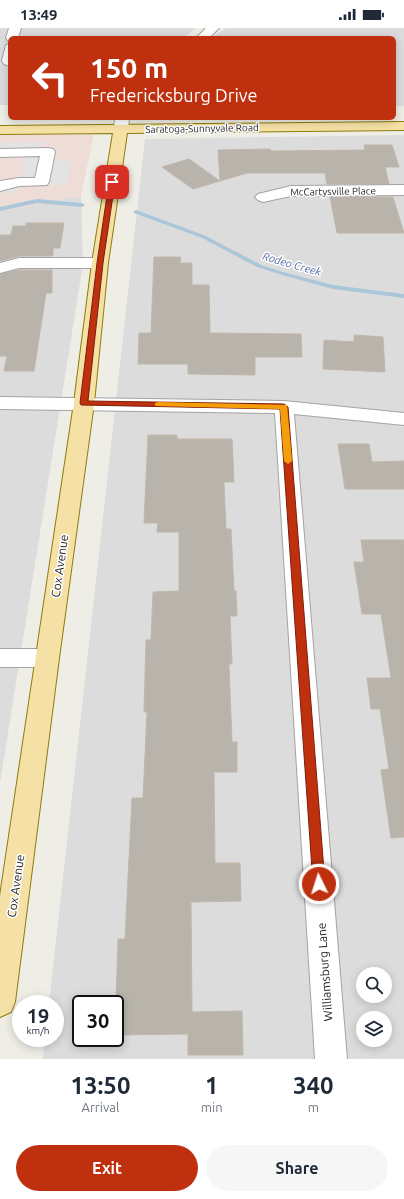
<!DOCTYPE html>
<html lang="en">
<head>
<meta charset="utf-8">
<style>
	body { margin:0; font-family:Ubuntu,sans-serif; background:#f6f6f7; color:#1f2937; height:100vh; display:flex; flex-direction:column; font-size:15px; white-space:nowrap }
	* { box-sizing:border-box; margin:0 }
	p { font-size:13px; color:#747a83 }
	.icon { flex:none; width:22px; height:22px; fill:none; stroke:currentColor; stroke-width:2; stroke-linecap:round; stroke-linejoin:round }
	.map { position:relative; height:1031px; overflow:hidden }
	.drawer { display:flex; flex-direction:column; background:#fff; flex:1 }
	.drawer>* { flex:none }
	.hud { position:absolute; left:8px; top:8px; width:388px; height:84px; border-radius:6px; box-shadow:0 2px 10px #0003; background:#bf300f; color:#fff; overflow:hidden }
	.buttons { position:absolute; left:356px; top:939px; display:grid; gap:8px }
	.buttons a { display:grid; place-items:center; width:36px; height:36px; border-radius:50%; background:#fff; box-shadow:0 2px 10px #0003; font-size:20px }
	.speed { position:absolute; left:12px; top:967px; display:flex; gap:8px; font-size:20px; font-weight:700; text-align:center }
	.speed>* { display:grid; place-content:center; width:52px; height:52px; border-radius:50%; background:#fff; box-shadow:0 2px 10px #0003; line-height:1 }
	.speed small { font-size:10px; font-weight:400 }
	.speed .limit { border:2px solid #111; border-radius:6px; background:#fff; color:#111 }
	.pin { position:absolute; display:grid; place-items:center; width:34px; height:34px; color:#fff; margin:-17px; border-radius:8px; box-shadow:0 2px 6px #0006 }
	.me { position:absolute; width:44px; margin:-22px; rotate:356deg; stroke-linejoin:round; filter:drop-shadow(0 0 3px #0008) }
	.turn { display:flex; align-items:center; gap:14px; height:84px; padding:0 16px; font-size:18px }
	.turn .icon { width:52px; height:52px; stroke-width:2.5 }
	.turn b { display:block; font-size:28px; line-height:34px }
	.eta { display:flex; justify-content:space-evenly; align-items:center; height:68px; text-align:center }
	.eta b { font-size:24px; font-weight:700; line-height:28px }
	.action { display:flex; gap:8px; margin-top:auto; padding:8px 16px }
	.action a { flex:1; height:46px; border-radius:24px; background:#bf300f; color:#fff; font-size:16px; font-weight:700; line-height:46px; text-align:center }
	.action a+a { background:#f6f6f7; color:#1f2937 }
	.status { display:flex; justify-content:space-between; align-items:center; height:28px; padding:0 20px; background:#fff; direction:ltr }
	.status svg { height:11px; fill:currentColor }
	.map>svg:first-child { display:block }
</style>
</head>
<body>
<div class="status"><b>13:49</b><svg viewBox="0 0 49 12"><path d="M0 12V9h3v3zM5 12V6h3v6zM10 12V3h3v9zM15 12V0h3v12zM26 1h20v11H26zM47 4h2v5h-2z"/></svg></div>
<div class="map">
<svg width="404" height="1031" viewBox="0 0 404 1031">
	<rect width="100%" height="100%" fill="#efeee6"/>
	<path fill="#dddcdc" fill-rule="evenodd" d="M 0,0 L 196,0 L 184,10 L 10,10 L 10,77 L 0,77 Z
		M 226,0 L 404,0 L 404,78 L 394,78 L 394,10 L 211,10 Z
		M 404,107 L 404,1031 L 43,1031 L 45,1010 L 55,1010 L 55,976 L 49,976 L 145,111 ZM 363,946 L 385,946 L 385,968 L 363,968 ZM 81,976 L 115,976 L 115,1010 L 81,1010 ZM 363,990 L 385,990 L 385,1012 L 363,1012 Z
		M 81,168 L 83,236 L 0,755 L 0,183 Z"/>
	<path fill="#eedcd7" d="M 0,105 L 94,105 L 81,168 L 0,183 Z"/>
	<path fill="#e3e3e3" d="M 44,114 L 42,121 L 55,132 L 71,133 L 67,155 L 51,158 L 28,157 L 5,167 L 0,163 L 0,155 L 22,150 L 24,129 L 0,129 L 0,115 Z"/>
	<g fill="none" stroke-linecap="round" stroke-linejoin="round">
		<path fill="#aac6d9" fill-rule="evenodd" d="M 37,171 L 82,175 L 85,177 L 82,179 L 37,175 L 0,183 L 0,179 Z
			M 136,182 L 206,208 L 261,237 L 283,244 L 333,257 L 404,266 L 404,270 L 333,261 L 279,246 L 257,239 L 202,210 L 134,185 L 134,183 Z"/>
	</g>
	<path fill="#b8b4ac" stroke="#c0b7a9" d="M 364,117 L 392,117 L 399,139 L 385,139 L 389,156 L 327,156 L 325,145 L 247,145 L 193,161 L 162,139 L 189,131 L 220,153 L 218,122 L 270,121 L 271,123 L 365,122 Z
		M 330,169 L 393,169 L 404,205 L 337,205 Z
		M 26,195 L 64,195 L 60,220 L 53,220 L 53,228 L 19,228 L 0,233 L 0,207 L 11,207 L 13,198 L 26,198 Z
		M 154,229 L 181,229 L 180,235 L 192,235 L 192,257 L 209,257 L 210,305 L 301,306 L 302,329 L 255,329 L 255,347 L 188,346 L 188,336 L 138,336 L 139,305 L 151,305 Z
		M 19,242 L 52,242 L 52,265 L 46,265 L 34,343 L 4,343 L 7,328 L 0,328 L 0,246 Z
		M 354,307 L 383,309 L 385,344 L 323,341 L 324,312 L 354,314 Z
		M 148,407 L 177,407 L 177,411 L 232,411 L 234,454 L 224,454 L 226,501 L 231,501 L 234,563 L 236,563 L 237,588 L 230,588 L 232,636 L 229,636 L 232,714 L 237,714 L 237,744 L 214,744 L 215,835 L 240,835 L 241,873 L 191,874 L 192,984 L 242,983 L 243,1027 L 188,1027 L 188,1006 L 115,1007 L 118,911 L 125,911 L 132,770 L 143,770 L 147,684 L 144,684 L 146,612 L 151,612 L 153,564 L 179,563 L 179,504 L 157,504 L 158,495 L 144,495 Z
		M 338,416 L 369,416 L 372,434 L 404,433 L 404,461 L 345,461 Z
		M 361,512 L 404,512 L 404,809 L 391,810 L 381,742 L 389,741 L 380,681 L 371,681 L 367,650 L 391,650 L 381,586 L 362,586 L 354,534 L 364,534 Z"/>
	<g fill="none" stroke-linecap="round" stroke-linejoin="round">
		<g stroke="#a3a3a3" stroke-width="2">
			<path id="minor" d="M 9,0 L 21,0 L 18,10 L 10,10 L 10,13 L 8,13 L 6,10 Z
				M 206,0 L 219,0 L 209,10 L 196,10 Z
				M 10,16 L 10,38 L 4,36 L 2,33 L 6,17 Z
				M 115,90 L 129,90 L 128,101 L 126,104 L 121,105 L 116,104 L 114,101 Z
				M 48,120 L 53,121 L 55,124 L 49,154 L 47,157 L 19,158 L 0,163 L 0,153 L 19,150 L 35,150 L 40,128 L 0,129 L 0,121 Z
				M 404,157 L 404,167 L 291,168 L 263,174 L 258,172 L 255,169 L 258,166 L 291,158 Z
				M 19,230 L 100,230 L 106,231 L 108,235 L 106,239 L 100,240 L 19,240 L 0,245 L 0,235 Z
				M 0,369 L 284,373 L 404,385 L 404,397 L 294,386 L 347,1031 L 315,1031 L 275,385 L 0,381 Z
				M 0,621 L 47,621 L 56,624 L 59,630 L 56,636 L 47,639 L 0,639 Z"/>
		</g>
		<g stroke="#8f7c0b" stroke-width="2">
			<path id="major" d="M 404,94 L 404,102 L 127,105 L 108,235 L 94,375 L 59,630 L 15,974 L 11,984 L 0,989 L 0,868 L 74,375 L 92,235 L 113,105 L 0,106 L 0,98 Z"/>
		</g>
		<use href="#minor" fill="#fff" fill-rule="evenodd"/>
		<use href="#major" fill="#f5e1a5" fill-rule="evenodd"/>
	</g>
	<path fill="#bf300f" stroke="#7c1f0a" d="M 112,152 L 115,154 L 103,235 L 88,373 L 284,376 L 288,379 L 325,856 L 323,860 L 319,861 L 314,860 L 313,856 L 280,381 L 81,377 L 80,375 L 97,235 L 109,154 Z"/>
	<path fill="#f59e0b" d="M 158,374 L 287,377 L 292,433 L 288,436 L 284,433 L 280,381 L 155,378 L 155,375 Z"/>
	<g text-anchor="middle" stroke-width="3" stroke-linejoin="round" paint-order="stroke">
		<g font-size="10" fill="#1f1f1f" stroke="#fff">
			<text transform="translate(202 100) rotate(-1)" y="4">Saratoga-Sunnyvale Road</text>
			<text transform="translate(333 163) rotate(-1)" y="4">McCartysville Place</text>
		</g>
		<g font-size="11" font-style="italic" fill="#526da8" stroke="#fff">
			<text transform="translate(292 236) rotate(16)" y="4">Rodeo Creek</text>
		</g>
		<g font-size="12" fill="#1f1f1f" stroke="#fff">
			<text transform="translate(60 538) rotate(-82)" y="4">Cox Avenue</text>
			<text transform="translate(16 858) rotate(-82)" y="4">Cox Avenue</text>
			<text transform="translate(325 944) rotate(-94)" y="4">Williamsburg Lane</text>
		</g>
	</g>
</svg>
<div class="buttons">
<a><svg class="icon" aria-label="search" viewBox="0 0 24 24"><circle cx="10" cy="10" r="6"/><path d="M15 15l6 6"/></svg></a>
<a><svg class="icon" aria-label="layers" viewBox="0 0 24 24"><path d="M12 4l9 5-9 5-9-5zM3 14l9 5 9-5"/></svg></a>
</div>
<div class="speed"><div>19<small>km/h</small></div><div class="limit">30</div></div>
<div class="pin" style="left:112px;top:154px;background:#d93025"><svg class="icon" aria-label="arrive" viewBox="0 0 24 24"><path d="M6 21V4h12l-3 4 3 4H6"/></svg></div>
<svg class="me" style="left:319px;top:856px" viewBox="-20 -20 40 40"><circle r="17" fill="#bf300f" stroke="#fff" stroke-width="3"/><path d="M0-11L8 9 0 5-8 9z" fill="#fff"/></svg>
<div class="hud">
<div class="turn"><svg class="icon" aria-label="left" viewBox="0 0 24 24"><path d="M17 20v-9H6M10 6l-5 5 5 5"/></svg><div><b>150 m</b>Fredericksburg Drive</div></div>
</div>
</div>
<section class="drawer">
<div class="eta">
<div><b>13:50</b><p>Arrival</p></div>
<div><b>1</b><p>min</p></div>
<div><b>340</b><p>m</p></div>
</div>
<div class="action"><a>Exit</a><a>Share</a></div>
</section>
</body>
</html>
